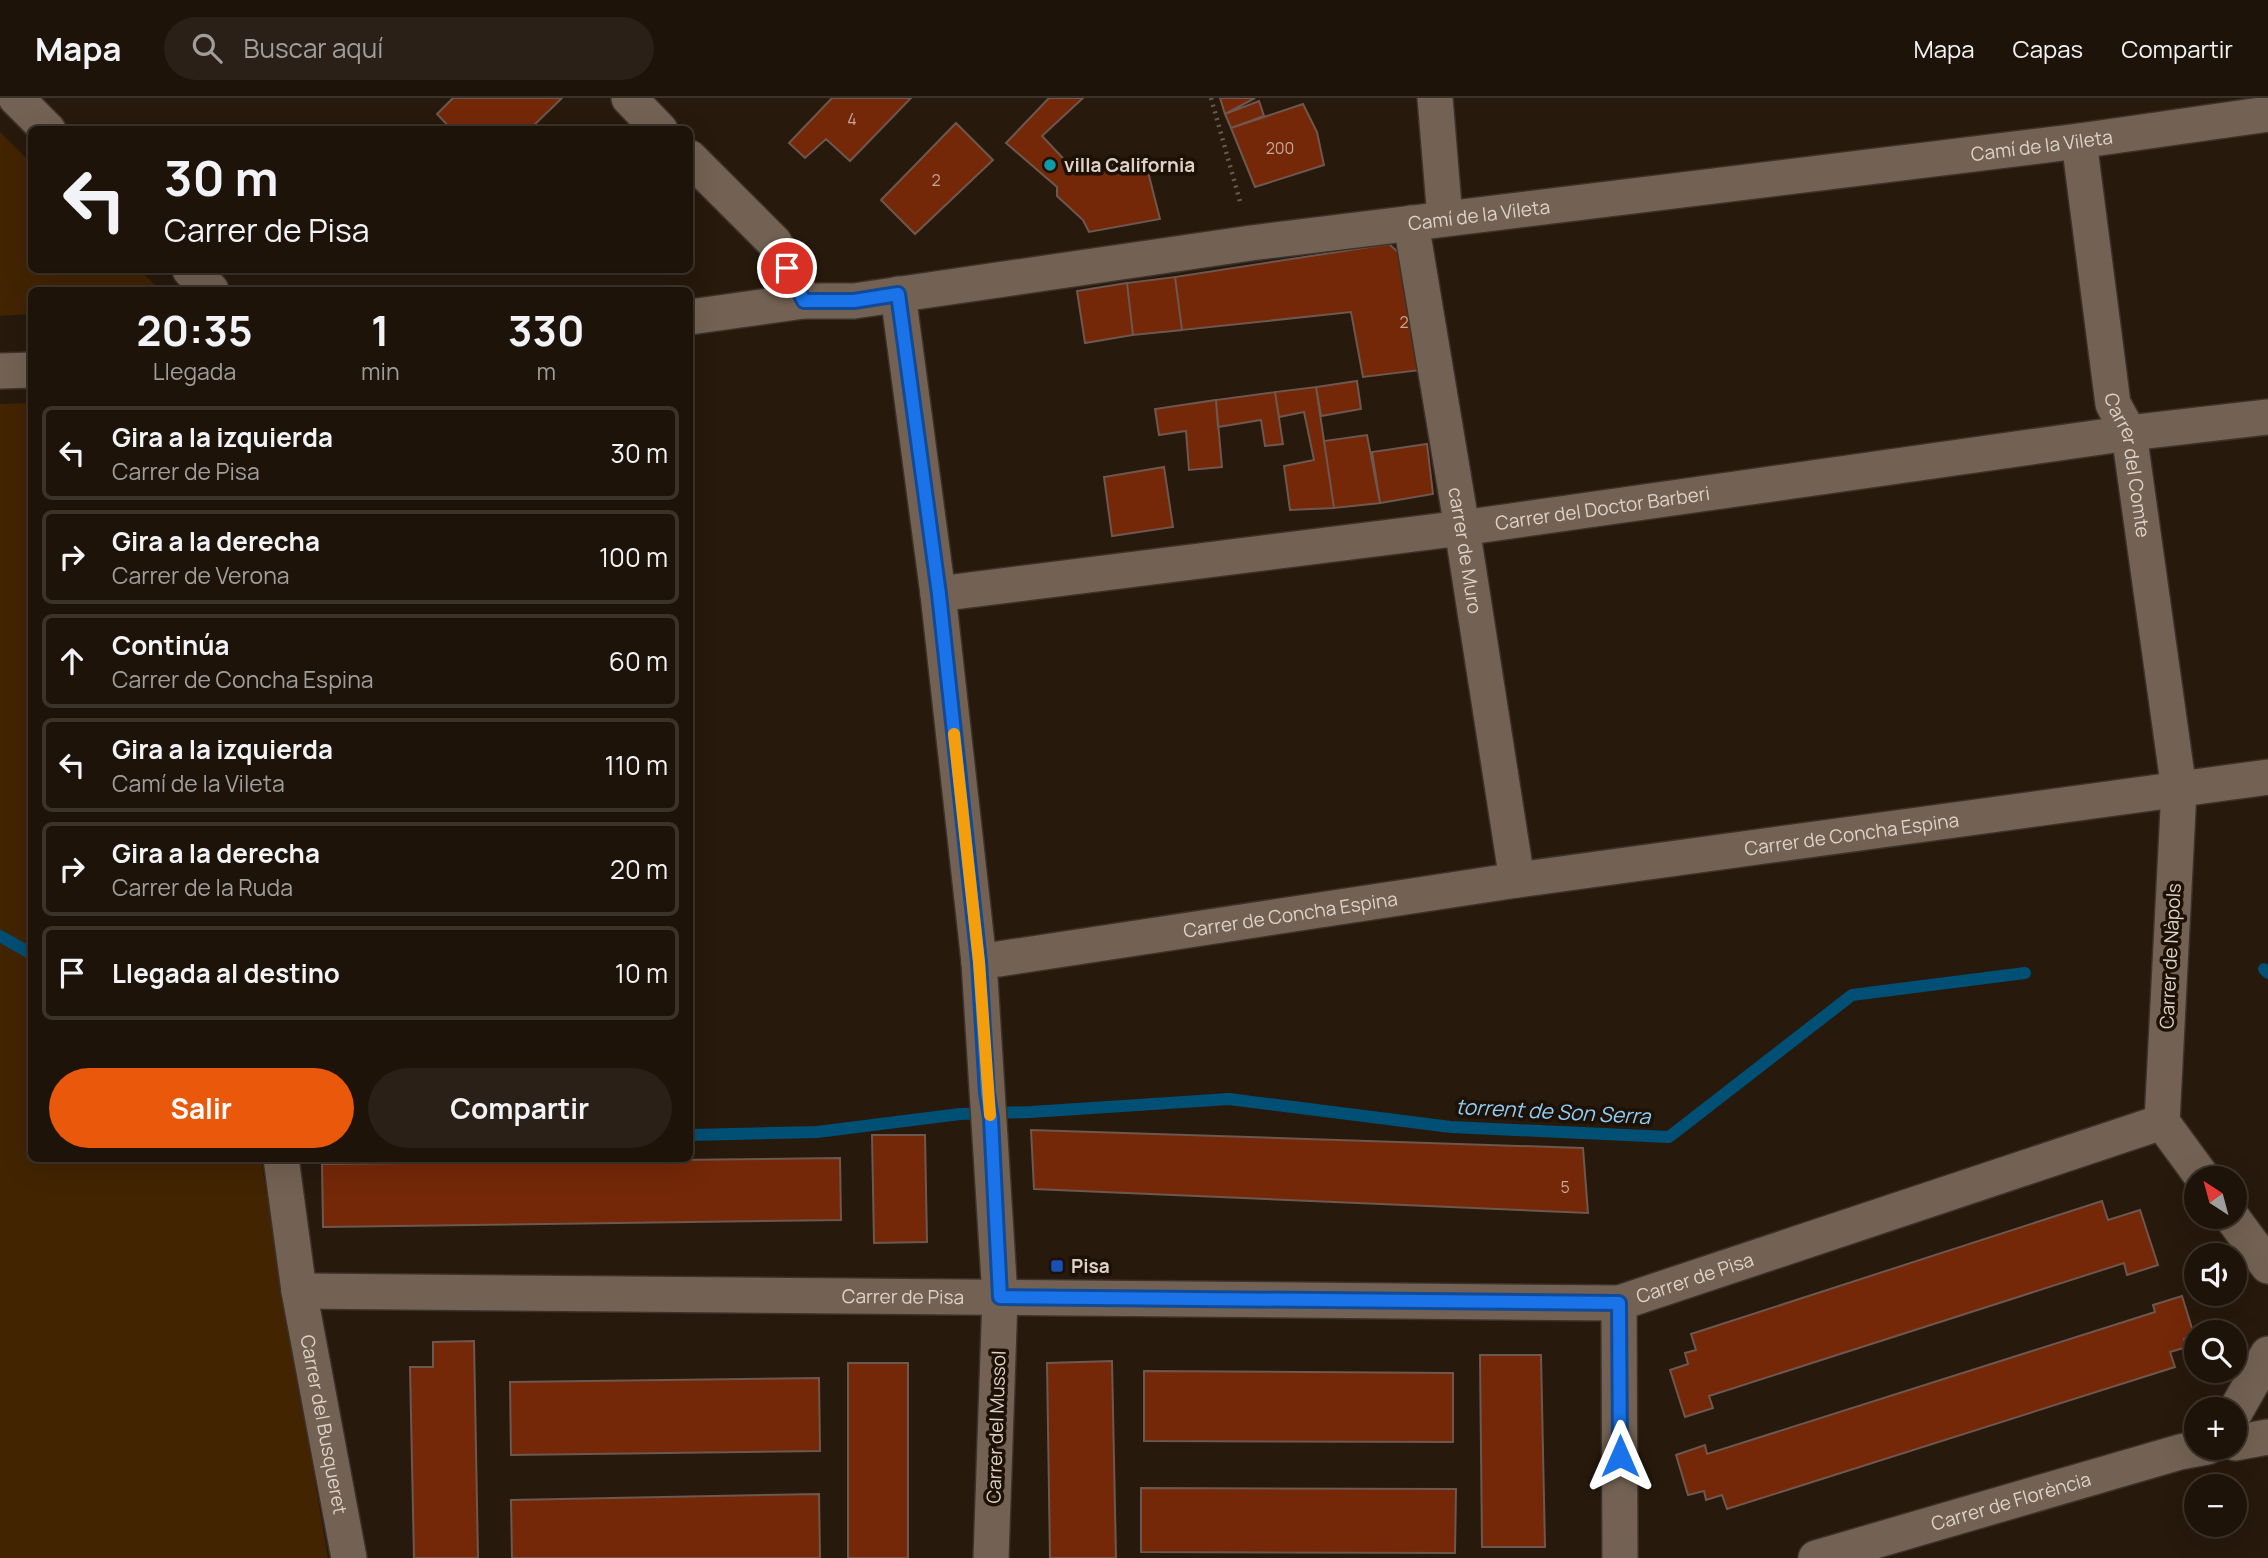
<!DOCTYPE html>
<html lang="es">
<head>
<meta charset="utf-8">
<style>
	body { margin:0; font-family:Manrope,sans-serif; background:#2a2017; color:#f1f3f6; height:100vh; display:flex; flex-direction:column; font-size:26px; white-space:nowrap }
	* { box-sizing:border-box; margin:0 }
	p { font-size:23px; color:#a09e9c }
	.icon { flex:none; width:38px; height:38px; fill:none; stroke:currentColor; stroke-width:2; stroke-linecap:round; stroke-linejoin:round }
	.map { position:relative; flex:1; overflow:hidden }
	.sheet { position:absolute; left:28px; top:189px; width:665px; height:875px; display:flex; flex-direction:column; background:#1d1309; border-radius:10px; box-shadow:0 7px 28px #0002,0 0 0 2px #3b322a }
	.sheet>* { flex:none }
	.hud { position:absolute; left:28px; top:28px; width:665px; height:147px; border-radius:10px; box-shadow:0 7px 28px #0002,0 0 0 2px #3b322a; background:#1d1309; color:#f1f3f6; overflow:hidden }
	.needle { width:46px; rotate:324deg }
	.tools { position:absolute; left:2184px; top:1068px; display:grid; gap:14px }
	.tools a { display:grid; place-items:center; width:63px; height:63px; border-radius:50%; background:#1d1309; box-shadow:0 7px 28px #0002,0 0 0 2px #3b322a; font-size:35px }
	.pin { position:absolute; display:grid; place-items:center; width:60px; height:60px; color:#fff; margin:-30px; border:4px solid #fff; border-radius:50%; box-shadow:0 2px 7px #0007 }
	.me { position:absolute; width:77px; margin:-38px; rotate:0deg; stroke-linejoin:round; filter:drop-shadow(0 0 5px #0008) }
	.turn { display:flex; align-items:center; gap:24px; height:147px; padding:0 21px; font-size:32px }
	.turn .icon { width:91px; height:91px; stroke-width:2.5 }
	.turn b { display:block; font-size:49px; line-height:60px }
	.eta { display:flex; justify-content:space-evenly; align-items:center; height:119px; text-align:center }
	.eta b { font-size:42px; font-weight:700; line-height:49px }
	.primary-button { display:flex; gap:14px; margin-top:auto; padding:14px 21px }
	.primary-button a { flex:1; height:80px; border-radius:42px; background:#ea580c; color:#fff; font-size:28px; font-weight:700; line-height:80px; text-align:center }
	.primary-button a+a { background:#2a2017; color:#f1f3f6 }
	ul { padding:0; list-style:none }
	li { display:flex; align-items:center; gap:21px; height:94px; margin:0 14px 10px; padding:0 7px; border:4px solid #3b322a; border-radius:10px }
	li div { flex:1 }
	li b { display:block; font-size:26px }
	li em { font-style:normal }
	header { display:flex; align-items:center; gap:42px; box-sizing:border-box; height:98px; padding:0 35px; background:#1d1309; border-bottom:2px solid #3b322a }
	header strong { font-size:33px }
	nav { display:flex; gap:38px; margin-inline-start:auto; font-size:24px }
	.search { width:490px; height:63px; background:#2a2017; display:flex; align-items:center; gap:18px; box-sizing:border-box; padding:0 24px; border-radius:38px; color:#a09e9c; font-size:26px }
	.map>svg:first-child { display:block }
</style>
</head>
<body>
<header>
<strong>Mapa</strong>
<div class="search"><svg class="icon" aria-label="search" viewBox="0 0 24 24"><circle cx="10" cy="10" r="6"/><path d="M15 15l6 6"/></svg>Buscar aquí</div>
<nav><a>Mapa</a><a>Capas</a><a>Compartir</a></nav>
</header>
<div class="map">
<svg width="2268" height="1460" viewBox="0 0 2268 1460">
	<rect width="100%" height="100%" fill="#27190c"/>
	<path fill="#422401" d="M 0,34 L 31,65 L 32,172 L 139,172 L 161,192 L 32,192 L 31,216 L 0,218 Z
		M 32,305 L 32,1060 L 261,1061 L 328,1460 L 0,1460 L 0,306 Z"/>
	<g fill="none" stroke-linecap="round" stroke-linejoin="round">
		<path stroke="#004f74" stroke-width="12" d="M 0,838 L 32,856
			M 2264,871 L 2268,875
			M 690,1037 L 817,1034 L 960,1016 L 1031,1014 L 1229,1001 L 1451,1029 L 1669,1039 L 1852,897 L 2025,875"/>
	</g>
	<path fill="#742808" stroke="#6d574f" stroke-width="2" d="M 453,0 L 562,0 L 529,32 L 452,32 L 437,16 Z
		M 832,0 L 911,0 L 850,63 L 826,41 L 805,60 L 789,45 Z
		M 1049,0 L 1083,0 L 1042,38 L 1078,76 L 1144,58 L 1160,121 L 1089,134 L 1083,122 L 1057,98 L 1057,89 L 1006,45 Z
		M 1220,0 L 1255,0 L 1225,16 Z
		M 1259,3 L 1264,18 L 1231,30 L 1225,16 Z
		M 1303,6 L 1317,34 L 1324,67 L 1255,89 L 1231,30 Z
		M 956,25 L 993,62 L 915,136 L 881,102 Z
		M 1389,146 L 1408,163 L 1421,272 L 1363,279 L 1351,214 L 1182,232 L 1175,179 Z
		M 1175,179 L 1182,232 L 1133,237 L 1127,185 Z
		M 1127,185 L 1133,237 L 1085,245 L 1077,193 Z
		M 1357,283 L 1361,311 L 1321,318 L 1316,289 Z
		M 1316,289 L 1334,410 L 1290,412 L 1284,368 L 1314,362 L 1304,314 L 1279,319 L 1275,294 Z
		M 1275,294 L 1283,346 L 1265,348 L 1261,322 L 1218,329 L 1216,302 Z
		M 1216,302 L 1222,369 L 1189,372 L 1186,333 L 1159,337 L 1155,311 Z
		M 1367,337 L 1380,405 L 1334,410 L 1324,343 Z
		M 1427,346 L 1433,396 L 1380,405 L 1372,354 Z
		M 1164,369 L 1173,429 L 1112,438 L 1104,379 Z
		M 1031,1032 L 1583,1050 L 1588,1115 L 1034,1091 Z
		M 872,1037 L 925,1037 L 927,1144 L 874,1145 Z
		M 840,1060 L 841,1122 L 323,1129 L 322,1066 Z
		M 2102,1103 L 2108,1122 L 2140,1112 L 2158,1167 L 2127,1177 L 2124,1165 L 1709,1298 L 1713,1310 L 1685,1319 L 1670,1272 L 1688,1266 L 1685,1255 L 1696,1252 L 1691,1236 Z
		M 2182,1198 L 2194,1237 L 2184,1241 L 2187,1249 L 2170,1254 L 2175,1269 L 1727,1411 L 1722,1397 L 1706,1402 L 1704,1393 L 1688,1397 L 1676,1357 L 1705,1347 L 1707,1356 L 2155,1214 L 2153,1207 Z
		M 474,1243 L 478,1460 L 414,1460 L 410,1269 L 433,1269 L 433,1244 Z
		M 1480,1257 L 1541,1257 L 1545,1449 L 1482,1449 Z
		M 1112,1263 L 1116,1460 L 1050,1460 L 1047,1265 Z
		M 848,1265 L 908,1265 L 908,1460 L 848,1460 Z
		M 1144,1273 L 1453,1275 L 1453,1344 L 1144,1343 Z
		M 819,1280 L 820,1353 L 511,1357 L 510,1284 Z
		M 1141,1390 L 1456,1391 L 1455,1455 L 1141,1454 Z
		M 819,1396 L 820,1460 L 512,1460 L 511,1402 Z"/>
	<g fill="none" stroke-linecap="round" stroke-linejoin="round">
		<g stroke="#3c322c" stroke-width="38">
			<g id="minor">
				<path d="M 16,0 L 48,32"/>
				<path d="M 629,0 L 660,32"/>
				<path d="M 1435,0 L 1445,120"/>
				<path id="s1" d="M 2079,43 L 2113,306 L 2129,335 L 2179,692 L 2162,1024"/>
				<path d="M 690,60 L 774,144 L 804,203"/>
				<path id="s2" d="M 1411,125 L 1462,430 L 1517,782"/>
				<path d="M 190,172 L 211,192"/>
				<path d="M 898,196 L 938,496 L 979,864 L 1000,1199 L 991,1460"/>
				<path id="s3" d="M 690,219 L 804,203 L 854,203 L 1251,145 L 2079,43 L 2268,16"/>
				<path d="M 0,273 L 32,272"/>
				<path id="s4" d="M 938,496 L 1462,430 L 2129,335 L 2268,319"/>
				<path id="s5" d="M 979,864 L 1517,782 L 2268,679"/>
				<path d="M 2162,1024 L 2203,1080"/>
				<path id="s6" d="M 281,1060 L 299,1193 L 349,1460"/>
				<path d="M 2231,1118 L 2268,1168"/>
				<path id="s7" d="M 299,1193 L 1619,1205 L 2162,1024"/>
				<path d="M 1619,1205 L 1620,1460"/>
				<path d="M 2235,1314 L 2268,1256"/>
				<path d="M 2235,1345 L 2268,1339"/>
				<path id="s8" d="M 1816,1460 L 2180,1354 L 2207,1349"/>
			</g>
		</g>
		<path stroke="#665a4e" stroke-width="4.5" stroke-dasharray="2 5" stroke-linecap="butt" d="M 1211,0 L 1241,107"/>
		<use href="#minor" stroke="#736253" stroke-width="35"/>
	</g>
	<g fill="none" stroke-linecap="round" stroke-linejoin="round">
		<g stroke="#114b97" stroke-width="18">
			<path id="route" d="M 787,170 L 804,203 L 854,203 L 898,196 L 939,496 L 979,864 L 987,995 L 991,1020 L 1000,1199 L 1619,1205 L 1620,1358"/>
		</g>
		<use href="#route" stroke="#1a73e8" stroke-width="12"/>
		<path stroke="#f59e0b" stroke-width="12" d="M 954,636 L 979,864 L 990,1017"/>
	</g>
	<circle fill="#0f9aa8" stroke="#1d1004" stroke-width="2.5" cx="1050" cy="67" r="7"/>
	<rect fill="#1a4fb4" stroke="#1d1004" stroke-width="2.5" x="1050" y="1161" width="14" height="14" rx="3.5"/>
	<g text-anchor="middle" stroke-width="7" stroke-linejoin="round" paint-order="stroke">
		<g font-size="16" fill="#c2a899">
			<text x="852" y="27">4</text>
			<text x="1280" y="56">200</text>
			<text x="936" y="88">2</text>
			<text x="1404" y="230">2</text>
			<text x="1565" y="1095">5</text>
		</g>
		<g font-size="19" fill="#dcd2c9" stroke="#1d1004">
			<text dy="7" stroke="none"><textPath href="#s3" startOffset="1363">Camí de la Vileta</textPath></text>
			<text dy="7" stroke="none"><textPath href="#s3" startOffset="796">Camí de la Vileta</textPath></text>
			<text dy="7" stroke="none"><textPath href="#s1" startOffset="329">Carrer del Comte</textPath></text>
			<text dy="7" stroke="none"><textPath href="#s4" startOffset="670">Carrer del Doctor Barberi</textPath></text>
			<text dy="7" stroke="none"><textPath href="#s2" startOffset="332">carrer de Muro</textPath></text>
			<text dy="7" stroke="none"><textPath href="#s5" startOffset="882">Carrer de Concha Espina</textPath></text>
			<text dy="7" stroke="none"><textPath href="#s5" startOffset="315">Carrer de Concha Espina</textPath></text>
			<text transform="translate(2170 858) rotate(-87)" y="7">Carrer de Nàpols</text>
			<text dy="7" stroke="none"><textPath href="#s7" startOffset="1400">Carrer de Pisa</textPath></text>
			<text dy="7" stroke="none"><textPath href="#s7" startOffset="604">Carrer de Pisa</textPath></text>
			<text dy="7" stroke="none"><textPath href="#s6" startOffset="270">Carrer del Busqueret</textPath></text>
			<text transform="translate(996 1329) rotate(-88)" y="7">Carrer del Mussol</text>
			<text dy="7" stroke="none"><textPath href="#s8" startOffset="203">Carrer de Florència</textPath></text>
		</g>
		<g font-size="19" font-weight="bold" fill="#dcd2c9" stroke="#1d1004" text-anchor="start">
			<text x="1064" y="74">villa California</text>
			<text x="1071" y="1175">Pisa</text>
		</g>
		<g font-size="21" font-style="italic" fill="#8fcef7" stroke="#1d1004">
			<text transform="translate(1553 1014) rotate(3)" y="7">torrent de Son Serra</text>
		</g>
	</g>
</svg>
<div class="tools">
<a><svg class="needle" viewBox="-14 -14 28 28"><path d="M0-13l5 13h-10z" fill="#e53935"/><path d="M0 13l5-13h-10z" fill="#a09e9c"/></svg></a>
<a><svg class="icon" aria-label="sound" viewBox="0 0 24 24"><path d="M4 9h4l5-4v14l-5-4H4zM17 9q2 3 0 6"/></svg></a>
<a><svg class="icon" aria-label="search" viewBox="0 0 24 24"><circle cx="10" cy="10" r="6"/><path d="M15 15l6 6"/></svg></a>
<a>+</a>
<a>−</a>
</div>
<div class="pin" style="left:787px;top:170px;background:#d93025"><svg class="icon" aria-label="arrive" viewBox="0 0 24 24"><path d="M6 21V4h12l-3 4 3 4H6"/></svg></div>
<svg class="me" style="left:1620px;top:1358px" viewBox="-20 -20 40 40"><path d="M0-17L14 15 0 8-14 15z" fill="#1a73e8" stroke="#fff" stroke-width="4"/></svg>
<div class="hud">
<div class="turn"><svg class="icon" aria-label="left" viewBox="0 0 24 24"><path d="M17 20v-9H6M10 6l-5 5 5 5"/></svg><div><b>30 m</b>Carrer de Pisa</div></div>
</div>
<section class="sheet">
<div class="eta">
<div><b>20:35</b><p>Llegada</p></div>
<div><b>1</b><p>min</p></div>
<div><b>330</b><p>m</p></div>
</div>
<ul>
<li><svg class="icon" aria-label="left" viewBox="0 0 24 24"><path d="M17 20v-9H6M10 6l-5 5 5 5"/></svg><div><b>Gira a la izquierda</b><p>Carrer de Pisa</p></div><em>30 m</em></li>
<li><svg class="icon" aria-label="right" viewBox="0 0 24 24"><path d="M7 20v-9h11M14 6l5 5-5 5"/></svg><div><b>Gira a la derecha</b><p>Carrer de Verona</p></div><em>100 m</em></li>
<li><svg class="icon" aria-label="ahead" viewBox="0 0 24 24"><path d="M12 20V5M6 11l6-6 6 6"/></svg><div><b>Continúa</b><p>Carrer de Concha Espina</p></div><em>60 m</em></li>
<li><svg class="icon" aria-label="left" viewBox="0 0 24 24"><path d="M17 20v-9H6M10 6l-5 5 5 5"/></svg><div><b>Gira a la izquierda</b><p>Camí de la Vileta</p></div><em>110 m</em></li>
<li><svg class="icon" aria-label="right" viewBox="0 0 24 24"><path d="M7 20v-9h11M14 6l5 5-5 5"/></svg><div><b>Gira a la derecha</b><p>Carrer de la Ruda</p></div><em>20 m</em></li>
<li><svg class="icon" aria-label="arrive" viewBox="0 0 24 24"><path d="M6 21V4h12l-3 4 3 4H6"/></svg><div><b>Llegada al destino</b></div><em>10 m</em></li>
</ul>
<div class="primary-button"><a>Salir</a><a>Compartir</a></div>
</section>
</div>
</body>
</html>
